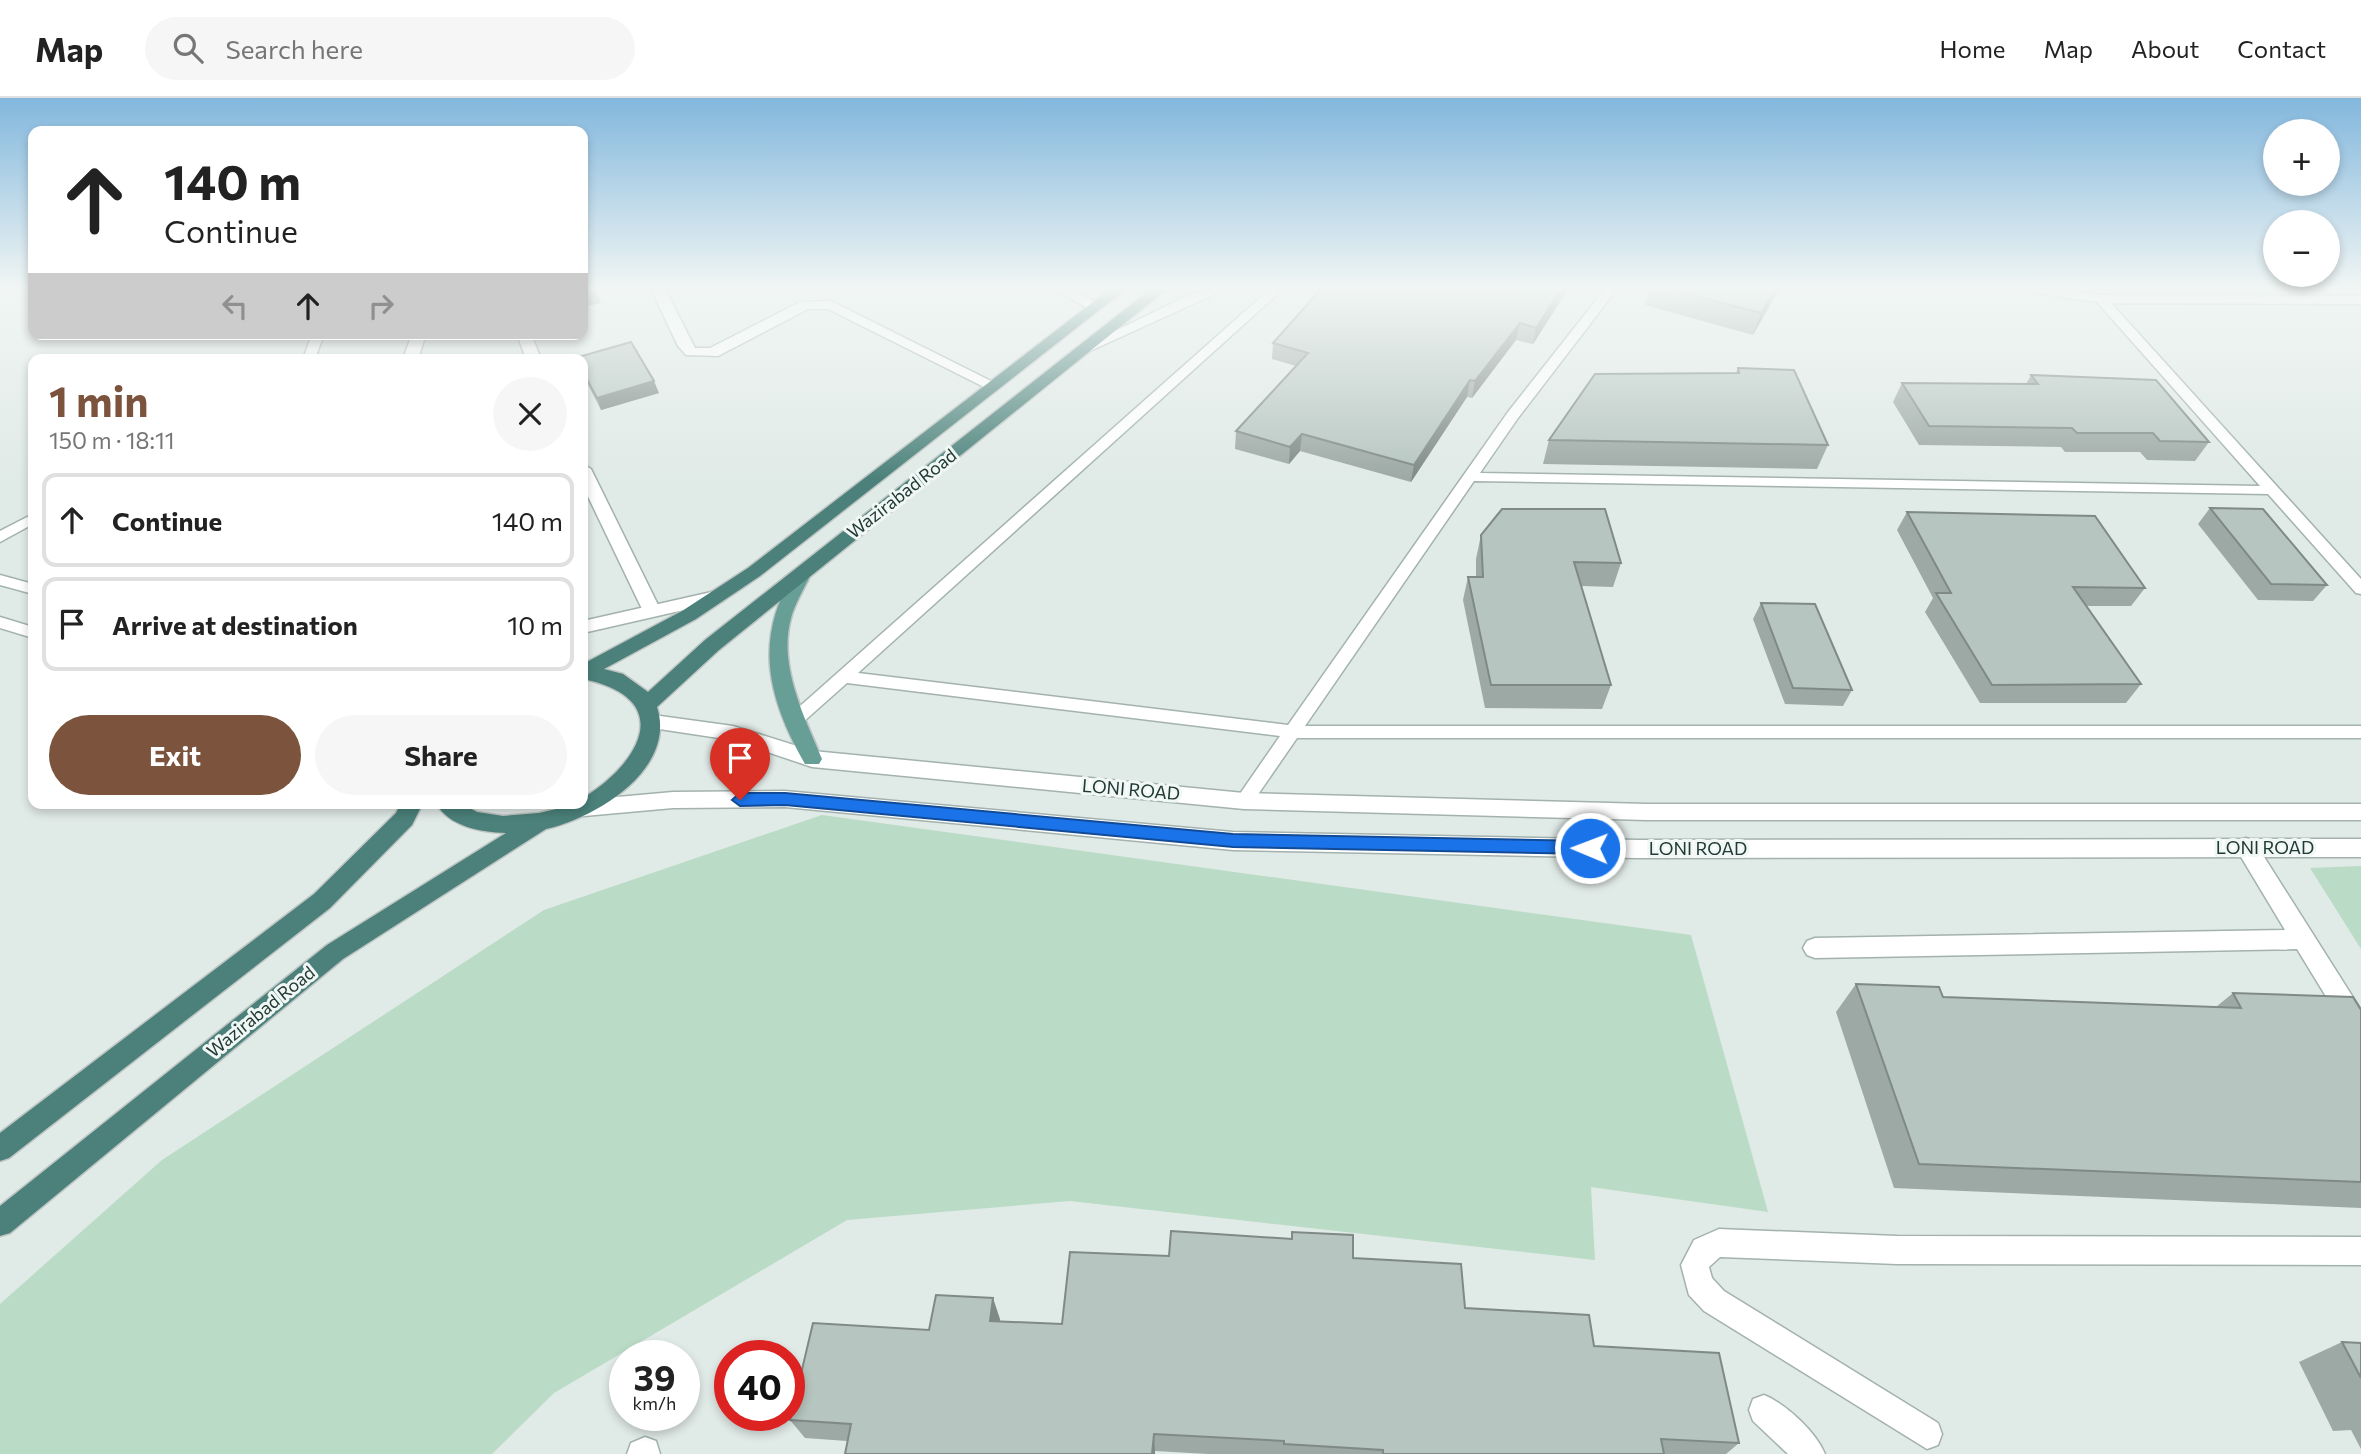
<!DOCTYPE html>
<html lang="en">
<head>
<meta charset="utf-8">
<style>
	body { margin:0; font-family:Commissioner,sans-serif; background:#f6f6f6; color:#222; height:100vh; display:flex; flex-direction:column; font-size:26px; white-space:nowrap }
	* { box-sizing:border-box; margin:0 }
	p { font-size:23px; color:#767676 }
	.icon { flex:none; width:38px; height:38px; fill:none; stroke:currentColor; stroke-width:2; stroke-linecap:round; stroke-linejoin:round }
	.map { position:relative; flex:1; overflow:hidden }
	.drawer { position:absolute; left:28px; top:256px; width:560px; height:455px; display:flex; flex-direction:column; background:#fff; border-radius:14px; box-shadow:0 4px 10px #0003 }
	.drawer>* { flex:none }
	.top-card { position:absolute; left:28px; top:28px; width:560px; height:214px; border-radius:14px; box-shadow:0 4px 10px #0003; background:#fff; color:#222; overflow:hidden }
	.tools { position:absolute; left:2263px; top:21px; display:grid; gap:14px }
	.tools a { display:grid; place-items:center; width:77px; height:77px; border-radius:50%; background:#fff; box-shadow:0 4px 10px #0003; font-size:35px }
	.speed { position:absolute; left:609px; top:1242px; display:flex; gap:14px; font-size:35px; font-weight:700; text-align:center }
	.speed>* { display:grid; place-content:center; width:91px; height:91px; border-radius:50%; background:#fff; box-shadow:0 4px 10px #0003; line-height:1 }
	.speed small { font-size:18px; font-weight:400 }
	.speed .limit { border:10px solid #d22; background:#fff; color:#111 }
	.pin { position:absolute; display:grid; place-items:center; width:60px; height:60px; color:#fff; margin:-72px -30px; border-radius:50% 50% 50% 0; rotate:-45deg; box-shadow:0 0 7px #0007 }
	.pin .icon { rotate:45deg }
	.me { position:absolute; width:77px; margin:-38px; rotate:271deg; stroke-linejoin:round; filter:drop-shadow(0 0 5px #0008) }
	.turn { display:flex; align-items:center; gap:24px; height:147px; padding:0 21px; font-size:32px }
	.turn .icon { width:91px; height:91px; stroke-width:2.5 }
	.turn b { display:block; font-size:49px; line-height:60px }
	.lanes { display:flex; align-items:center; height:66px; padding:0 21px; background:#0003; justify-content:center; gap:35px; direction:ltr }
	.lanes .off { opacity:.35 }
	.round { display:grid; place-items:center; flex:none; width:74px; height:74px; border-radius:37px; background:#f6f6f6 }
	.headline { display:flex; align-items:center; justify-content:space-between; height:119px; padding:0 21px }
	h1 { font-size:42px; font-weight:700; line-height:52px; color:#7c533d }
	.primary-button { display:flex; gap:14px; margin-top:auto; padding:14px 21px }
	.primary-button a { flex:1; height:80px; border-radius:42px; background:#7c533d; color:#fff; font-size:28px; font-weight:700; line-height:80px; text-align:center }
	.primary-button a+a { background:#f6f6f6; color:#222 }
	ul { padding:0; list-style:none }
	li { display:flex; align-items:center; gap:21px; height:94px; margin:0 14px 10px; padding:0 7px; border:4px solid #e0e0e0; border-radius:14px }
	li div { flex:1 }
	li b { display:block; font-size:26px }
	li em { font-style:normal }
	header { display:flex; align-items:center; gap:42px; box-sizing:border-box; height:98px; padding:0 35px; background:#fff; border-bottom:2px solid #e0e0e0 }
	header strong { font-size:33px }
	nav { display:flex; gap:38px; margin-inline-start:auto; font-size:24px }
	.search { width:490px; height:63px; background:#f6f6f6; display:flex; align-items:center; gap:18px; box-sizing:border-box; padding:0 24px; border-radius:38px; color:#767676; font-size:26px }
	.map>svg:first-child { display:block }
</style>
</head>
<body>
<header>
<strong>Map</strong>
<div class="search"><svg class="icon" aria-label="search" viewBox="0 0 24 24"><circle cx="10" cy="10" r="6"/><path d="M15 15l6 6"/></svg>Search here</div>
<nav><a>Home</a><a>Map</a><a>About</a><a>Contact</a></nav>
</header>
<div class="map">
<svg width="2361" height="1356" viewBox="0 0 2361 1356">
	<rect width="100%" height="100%" fill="#e0eae7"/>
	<path fill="#badbc6" d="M 822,717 L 1691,837 L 1768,1114 L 1591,1089 L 1595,1162 L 1070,1103 L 847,1122 L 554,1295 L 492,1356 L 0,1356 L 0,1206 L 162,1062 L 544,812 Z
		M 2361,768 L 2361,851 L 2310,770 Z"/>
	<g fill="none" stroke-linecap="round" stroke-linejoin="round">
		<g stroke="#a3b2ae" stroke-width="3">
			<path id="service" d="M 1208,191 L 1226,191 L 1090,253 L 1080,250 L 1189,197 Z
				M 1270,191 L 1283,191 L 858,575 L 1288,627 L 1508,314 L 1605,191 L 1617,191 L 1518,320 L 1480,375 L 2260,388 L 2097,204 L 2035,195 L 2029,191 L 2060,191 L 2101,197 L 2361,198 L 2361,206 L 2111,205 L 2361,481 L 2361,496 L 2356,495 L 2268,396 L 1474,383 L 1305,628 L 2361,628 L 2361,640 L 1297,640 L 1250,708 L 1238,708 L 1235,703 L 1280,638 L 847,585 L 802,625 L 790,625 L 788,621 L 790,617 Z
				M 312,236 L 324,236 L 315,261 L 303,261 Z
				M 33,416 L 33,426 L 0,444 L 0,433 Z
				M 0,477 L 33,486 L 33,496 L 0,487 Z
				M 0,519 L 33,529 L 33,540 L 0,530 Z"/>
		</g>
		<g stroke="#a3b2ae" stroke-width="3">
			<path id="minor" d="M 651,191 L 665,191 L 695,250 L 710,250 L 800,204 L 831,203 L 1001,288 L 993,293 L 988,291 L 828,211 L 808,211 L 718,258 L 686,257 L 678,248 Z
				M 1054,191 L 1072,191 L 1103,209 L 1091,212 Z
				M 517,236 L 531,236 L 541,261 L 526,261 Z
				M 583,366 L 591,371 L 661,513 L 659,517 L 645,517 L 643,513 L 583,388 Z
				M 2246,740 L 2254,743 L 2361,912 L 2361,944 L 2352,941 L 2297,851 L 1815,860 L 1807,857 L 1803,850 L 1807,843 L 1815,840 L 2285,832 L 2235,749 L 2238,743 Z
				M 1719,1131 L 1897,1138 L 2361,1139 L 2361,1167 L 1897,1166 L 1720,1159 L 1709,1169 L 1712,1180 L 1724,1193 L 1938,1325 L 1942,1336 L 1938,1347 L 1927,1351 L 1704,1213 L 1689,1197 L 1681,1167 L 1694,1142 Z
				M 1764,1297 C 1786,1306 1816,1334 1825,1356 L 1788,1356 L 1753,1323 L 1749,1312 L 1753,1301 Z
				M 645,1339 L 656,1343 L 660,1356 L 627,1356 L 631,1345 Z"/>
		</g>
		<g stroke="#a3b2ae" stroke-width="3">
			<path id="tertiary" d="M 412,236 L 426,236 L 418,261 L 403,261 Z
				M 716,493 L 725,499 L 723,503 L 583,535 L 583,523 Z
				M 653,617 L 733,628 L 813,653 L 1244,695 L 1647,706 L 2361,706 L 2361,722 L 1647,722 L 1244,711 L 812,669 L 732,642 L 646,629 L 643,624 L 646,619 Z
				M 785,693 L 1233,734 L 1638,742 L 2361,741 L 2361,759 L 1638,760 L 1233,752 L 785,709 L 673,710 L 584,718 L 576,716 L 573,710 L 584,702 L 673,694 Z"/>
		</g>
		<g stroke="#bdc4c2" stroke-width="3">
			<path id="primary" d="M 802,470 L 811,476 C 804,491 795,505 791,520 C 778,568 804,618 822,661 L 819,666 L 805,666 C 767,599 753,540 796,472 Z"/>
		</g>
		<g stroke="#bdc4c2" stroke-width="3">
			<path id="trunk" d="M 1110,191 L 1126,191 L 760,478 L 696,521 L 604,571 L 623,576 L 648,594 L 705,542 L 1151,191 L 1167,191 L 719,552 L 657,609 C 677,671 596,720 546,731 L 343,861 L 10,1135 L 0,1138 L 0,1108 L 327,847 L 506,735 C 481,734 449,729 436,705 L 460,705 L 477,714 L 503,718 L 539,715 L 583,705 L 583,700 C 643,663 675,600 583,581 L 583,566 L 682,513 L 748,470 Z
				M 401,705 L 423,705 L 412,727 L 330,810 L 9,1060 L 0,1063 L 0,1035 L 314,796 L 396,715 Z"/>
		</g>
		<use href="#service" fill="#fff" fill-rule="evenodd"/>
		<use href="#minor" fill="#fff" fill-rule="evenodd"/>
		<use href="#tertiary" fill="#fff" fill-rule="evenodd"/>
		<use href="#primary" fill="#679e95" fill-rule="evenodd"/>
		<use href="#trunk" fill="#4b817a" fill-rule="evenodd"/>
	</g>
	<path fill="#9da9a5" d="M 1568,191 L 1533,246 L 1516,242 L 1472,300 L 1467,299 L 1411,384 L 1300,353 L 1289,366 L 1235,351 L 1236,333 L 1296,268 L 1272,261 L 1273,245 Z
		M 1650,191 L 1779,191 L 1753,237 L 1645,207 Z
		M 583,261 L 659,295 L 601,312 L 583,277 Z
		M 1738,270 L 1828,347 L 1817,371 L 1543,366 L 1549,342 L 1736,275 Z
		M 2031,277 L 2209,344 L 2195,363 L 2147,362 L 2140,354 L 2065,354 L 2061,349 L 1919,347 L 1893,304 L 1902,285 L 2026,286 Z
		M 2210,410 L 2327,487 L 2313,503 L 2258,502 L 2198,426 Z
		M 1907,414 L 2145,490 L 2131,508 L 2086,508 L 2141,586 L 2126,605 L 1980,605 L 1925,514 L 1933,500 L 1897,432 Z
		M 1481,437 L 1621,465 L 1613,489 L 1581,488 L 1611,587 L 1602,611 L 1485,610 L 1463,502 L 1468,479 L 1476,479 L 1476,461 Z
		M 1761,505 L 1852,592 L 1843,608 L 1785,606 L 1753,521 Z
		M 1856,886 L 1943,899 L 2216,909 L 2233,895 L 2361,912 L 2361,1110 L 1894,1090 L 1836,914 Z
		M 1292,1134 L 1353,1160 L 1465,1210 L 1594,1248 L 1739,1345 L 1726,1356 L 1208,1356 L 1155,1353 L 847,1343 L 805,1340 L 790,1322 L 929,1232 L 1000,1221 L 999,1223 L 1062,1226 L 1169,1158 L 1291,1141 Z
		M 2342,1244 L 2361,1245 L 2361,1351 L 2351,1332 L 2333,1333 L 2299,1264 Z"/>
	<path fill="#7f8a86" d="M 1561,191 L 1568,191 L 1533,246 L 1536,230 Z
		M 1775,191 L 1779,191 L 1753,237 L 1761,215 Z
		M 597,195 L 601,205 L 583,209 L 583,199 Z
		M 1520,225 L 1516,242 L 1472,300 L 1475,283 Z
		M 452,236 L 478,236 L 455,242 Z
		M 1470,282 L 1467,299 L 1411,384 L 1414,367 Z
		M 654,283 L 659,295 L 601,312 L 597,300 Z
		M 1302,336 L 1300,353 L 1289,366 L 1290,349 Z
		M 993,1200 L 1000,1221 L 997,1244 L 990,1223 Z
		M 1154,1336 L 1155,1353 L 1155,1356 L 1152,1356 Z"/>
	<path fill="#b6c5c0" stroke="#7f8a86" stroke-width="2" d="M 583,191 L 595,191 L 597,195 L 583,199 Z
		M 1321,191 L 1561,191 L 1536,230 L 1520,225 L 1475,283 L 1470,282 L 1414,367 L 1302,336 L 1290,349 L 1236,333 L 1308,255 L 1273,245 Z
		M 1670,191 L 1775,191 L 1761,215 Z
		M 631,244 L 654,283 L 597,300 L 583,274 L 583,261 L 575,260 Z
		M 1738,270 L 1794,272 L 1828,347 L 1549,342 L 1595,276 L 1739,275 Z
		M 2031,277 L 2156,282 L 2209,344 L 2160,343 L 2153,335 L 2077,335 L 2072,330 L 1929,328 L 1902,285 L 2038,286 Z
		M 2210,410 L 2263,411 L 2327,487 L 2271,486 Z
		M 1502,411 L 1605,411 L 1621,465 L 1574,464 L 1611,587 L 1491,587 L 1468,479 L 1483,479 L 1481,437 Z
		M 1907,414 L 2095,418 L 2145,490 L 2073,489 L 2141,586 L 1992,587 L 1936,495 L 1951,495 Z
		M 1761,505 L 1815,506 L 1852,592 L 1793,590 Z
		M 1856,886 L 1939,889 L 1943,899 L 2241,910 L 2233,895 L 2353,899 L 2361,912 L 2361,1084 L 1919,1066 Z
		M 1171,1133 L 1292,1141 L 1292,1134 L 1353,1137 L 1353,1160 L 1461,1166 L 1465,1210 L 1589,1217 L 1594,1248 L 1719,1255 L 1739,1345 L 1661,1341 L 1664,1356 L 1383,1356 L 1383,1352 L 1284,1346 L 1284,1343 L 1154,1336 L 1152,1356 L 845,1356 L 851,1326 L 790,1322 L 813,1225 L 929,1232 L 936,1197 L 993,1200 L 990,1223 L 1062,1226 L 1070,1154 L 1169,1158 Z
		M 2342,1244 L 2361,1245 L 2361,1280 Z"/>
	<linearGradient id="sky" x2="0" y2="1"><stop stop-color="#82b7dd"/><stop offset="0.5" stop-color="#f1f6f4"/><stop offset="1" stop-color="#f1f6f4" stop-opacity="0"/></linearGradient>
	<rect width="2361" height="381" fill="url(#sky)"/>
	<path fill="#1a73e8" stroke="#114b97" stroke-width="2" d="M 740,695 L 785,695 L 1233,736 L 1590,743 L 1598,750 L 1590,756 L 1233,749 L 785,707 L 740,708 L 732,702 Z"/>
	<g text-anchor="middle" stroke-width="6" stroke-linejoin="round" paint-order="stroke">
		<g font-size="18" fill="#223a35" stroke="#f0f7f4">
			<text transform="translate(902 396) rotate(-38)" y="6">Wazirabad Road</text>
			<text transform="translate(1131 692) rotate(5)" y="6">LONI ROAD</text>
			<text x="2265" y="756">LONI ROAD</text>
			<text x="1698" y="757">LONI ROAD</text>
			<text transform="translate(261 914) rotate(-39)" y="6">Wazirabad Road</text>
		</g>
	</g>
</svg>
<div class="tools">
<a>+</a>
<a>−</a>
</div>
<div class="speed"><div>39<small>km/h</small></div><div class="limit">40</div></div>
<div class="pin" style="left:740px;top:702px;background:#d93025"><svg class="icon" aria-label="arrive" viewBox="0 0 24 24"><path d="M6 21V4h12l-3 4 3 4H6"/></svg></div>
<svg class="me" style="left:1590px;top:750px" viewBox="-20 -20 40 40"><circle r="17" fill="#1a73e8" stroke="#fff" stroke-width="3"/><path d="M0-11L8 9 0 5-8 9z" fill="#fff"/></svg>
<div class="top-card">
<div class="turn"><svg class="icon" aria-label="ahead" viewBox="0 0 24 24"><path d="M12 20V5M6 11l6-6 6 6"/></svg><div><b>140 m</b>Continue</div></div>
<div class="lanes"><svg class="icon off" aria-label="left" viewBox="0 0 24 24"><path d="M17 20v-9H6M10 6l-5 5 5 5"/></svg><svg class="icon" aria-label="ahead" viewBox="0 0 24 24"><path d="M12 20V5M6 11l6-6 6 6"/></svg><svg class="icon off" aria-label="right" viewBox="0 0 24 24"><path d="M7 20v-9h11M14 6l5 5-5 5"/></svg></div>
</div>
<section class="drawer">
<div class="headline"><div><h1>1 min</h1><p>150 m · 18:11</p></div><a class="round"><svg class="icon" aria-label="close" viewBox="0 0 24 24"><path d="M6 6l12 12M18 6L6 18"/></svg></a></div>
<ul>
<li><svg class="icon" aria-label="ahead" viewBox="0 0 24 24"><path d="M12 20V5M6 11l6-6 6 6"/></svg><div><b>Continue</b></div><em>140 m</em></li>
<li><svg class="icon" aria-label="arrive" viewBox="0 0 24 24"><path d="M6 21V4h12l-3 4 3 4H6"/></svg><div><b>Arrive at destination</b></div><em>10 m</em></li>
</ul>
<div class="primary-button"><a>Exit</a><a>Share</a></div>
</section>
</div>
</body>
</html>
